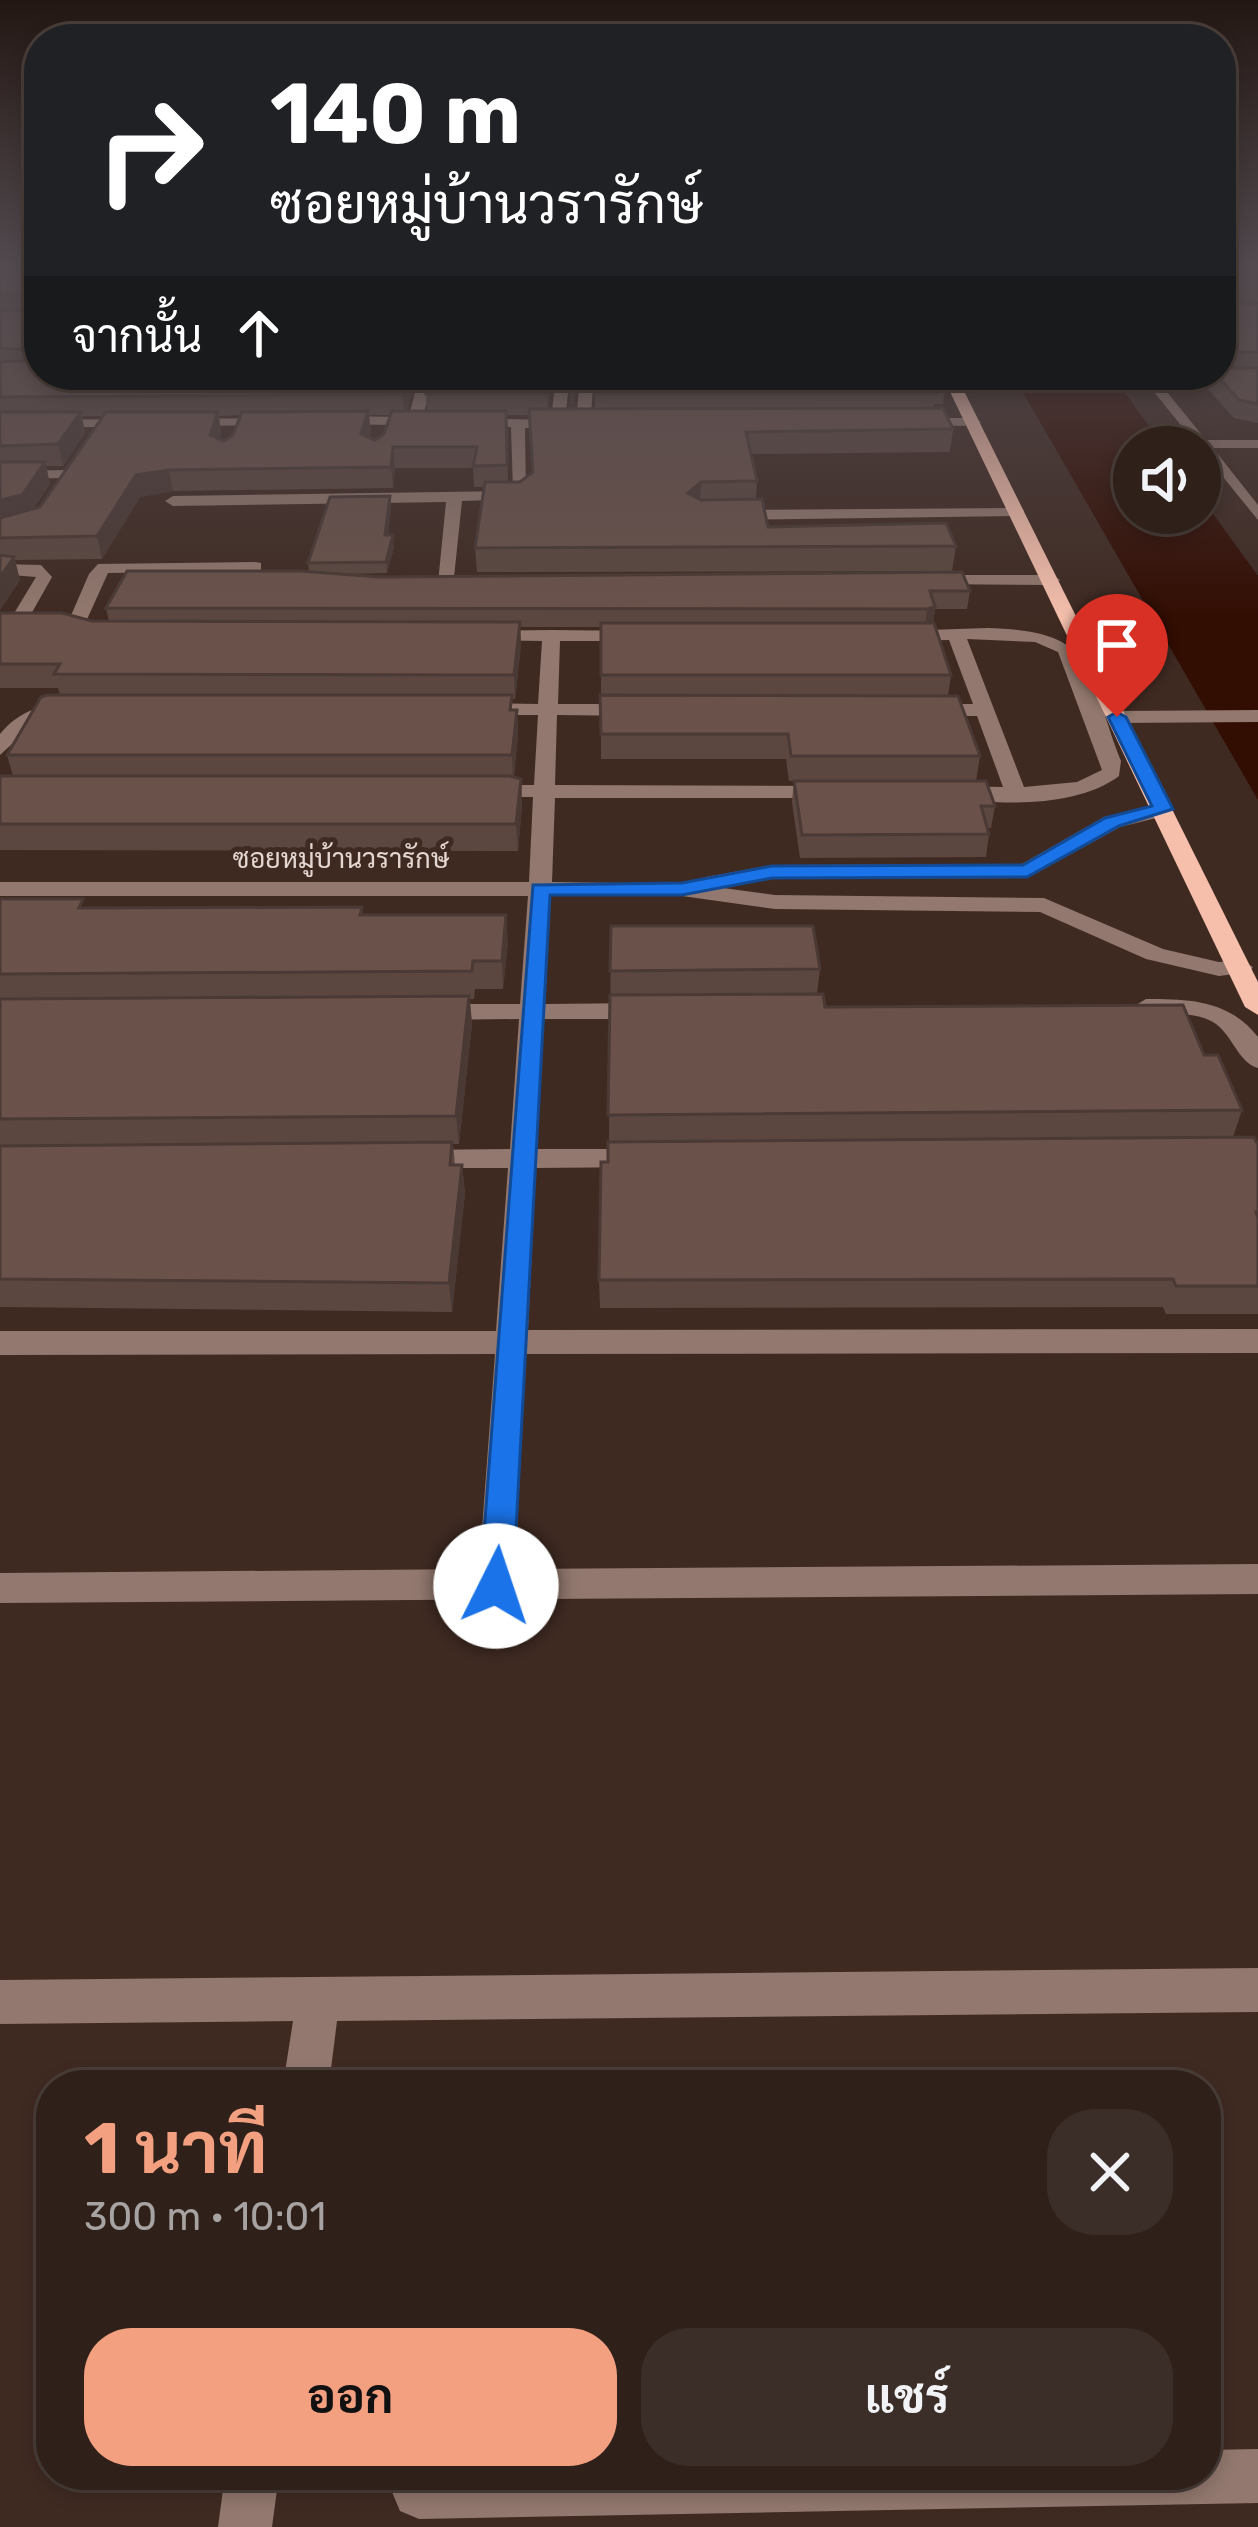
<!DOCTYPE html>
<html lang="th">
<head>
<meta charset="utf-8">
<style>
	body { margin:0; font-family:Rubik,Sarabun,sans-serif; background:#3b2d27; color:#f1f3f6; height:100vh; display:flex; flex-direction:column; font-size:45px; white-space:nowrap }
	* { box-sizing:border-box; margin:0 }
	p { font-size:39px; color:#a7a3a2 }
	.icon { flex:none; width:66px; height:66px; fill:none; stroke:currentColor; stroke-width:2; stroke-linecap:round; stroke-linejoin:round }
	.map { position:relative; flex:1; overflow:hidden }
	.details { position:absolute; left:36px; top:2070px; width:1185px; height:420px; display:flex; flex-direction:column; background:#2f201a; border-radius:48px; box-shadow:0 6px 18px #0003,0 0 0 3px #4a3e39 }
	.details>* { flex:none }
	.hud { position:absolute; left:24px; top:24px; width:1212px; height:366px; border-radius:48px; box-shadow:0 6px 18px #0003,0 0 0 3px #4a3e39; background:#202124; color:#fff; overflow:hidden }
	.controls { position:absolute; left:1113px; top:426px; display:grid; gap:24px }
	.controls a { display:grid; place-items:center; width:108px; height:108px; border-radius:50%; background:#2f201a; box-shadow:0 6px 18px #0003,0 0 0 3px #4a3e39; font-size:60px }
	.pin { position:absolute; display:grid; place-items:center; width:102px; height:102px; color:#fff; margin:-123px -51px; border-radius:50% 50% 50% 0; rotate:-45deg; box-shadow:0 0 12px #0007 }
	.pin .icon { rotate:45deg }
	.me { position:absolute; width:132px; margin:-66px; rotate:4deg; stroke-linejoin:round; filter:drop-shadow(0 0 9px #0008) }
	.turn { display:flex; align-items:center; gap:42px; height:252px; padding:0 48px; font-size:54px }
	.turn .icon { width:156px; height:156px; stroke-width:2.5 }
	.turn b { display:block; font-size:84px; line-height:102px }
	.then { display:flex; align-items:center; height:114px; padding:0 48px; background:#0003; gap:24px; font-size:45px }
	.round { display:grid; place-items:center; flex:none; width:126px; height:126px; border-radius:48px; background:#3b2d27 }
	.overview { display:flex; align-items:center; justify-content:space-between; height:204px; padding:0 48px }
	h1 { font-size:72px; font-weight:700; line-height:90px; color:#f3a081 }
	.button { display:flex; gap:24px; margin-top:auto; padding:24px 48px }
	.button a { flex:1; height:138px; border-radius:48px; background:#f3a081; color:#111; font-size:48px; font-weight:700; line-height:138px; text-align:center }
	.button a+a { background:#3b2d27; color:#f1f3f6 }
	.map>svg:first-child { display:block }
</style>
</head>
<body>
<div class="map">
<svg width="1258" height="2527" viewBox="0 0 1258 2527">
	<rect width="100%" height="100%" fill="#3f2a22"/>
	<path fill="#320d02" d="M 1013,375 L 1112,375 L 1164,447 L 1134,447 L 1134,513 L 1200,513 L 1200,496 L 1258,576 L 1258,800 Z"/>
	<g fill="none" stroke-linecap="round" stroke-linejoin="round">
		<path fill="#92786e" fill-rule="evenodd" d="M 1258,373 L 1258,381 L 1158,381 L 1206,440 L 1258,440 L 1258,448 L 1213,448 L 1258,505 L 1258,520 L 1145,381 L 950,380 L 943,376 Z
			M 419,375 L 433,375 L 423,417 L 551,420 L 556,375 L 570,375 L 565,420 L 571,421 L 571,427 L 525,428 L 526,499 L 462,501 L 453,587 L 438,583 L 446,502 L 173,506 L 165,501 L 173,496 L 513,491 L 511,427 L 332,424 L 325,420 L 332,416 L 409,417 Z
			M 580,375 L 594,375 L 591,413 L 584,417 L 577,413 Z
			M 700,375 L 714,375 L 720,409 L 708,406 Z
			M 816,375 L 830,375 L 833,404 L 821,401 Z
			M 283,418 L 278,425 L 0,428 L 0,420 Z
			M 908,418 L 974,418 L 981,422 L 974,426 L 903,425 Z
			M 0,471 L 69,470 L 76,474 L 69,478 L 0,479 Z
			M 1022,508 L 1024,511 L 1016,516 L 728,520 L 720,515 L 728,510 Z
			M 255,562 L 261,563 L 261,571 L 108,573 L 84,626 L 107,632 L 107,640 L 75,638 L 66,627 L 89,574 L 98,564 Z
			M 0,564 L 41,565 L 52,577 L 26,623 L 0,633 L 0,621 L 13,615 L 36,577 L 0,574 Z
			M 928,575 L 1052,575 L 1060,580 L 1052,585 L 922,584 L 920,580 Z
			M 987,628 C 1100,631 1085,669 1121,761 L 1119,776 C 1077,808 995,806 945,796 L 945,788 L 952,786 L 1003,787 L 977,716 L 925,716 L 915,710 L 925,704 L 973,704 L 949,640 L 899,641 L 890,636 L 899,631 ZM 967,639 L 1035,642 L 1058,652 L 1102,770 L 1077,782 L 1024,787 Z
			M 551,630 L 641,631 L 650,636 L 641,641 L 560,641 L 558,704 L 637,704 L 647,710 L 637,716 L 557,715 L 555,785 L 832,786 L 843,792 L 832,798 L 555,798 L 552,882 L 695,884 L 706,877 L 772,865 L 1022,864 L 1104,817 L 1164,803 L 1172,804 L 1172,814 L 1120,827 L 1027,878 L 772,879 L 723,888 L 775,895 L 1044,898 L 1163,949 L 1219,962 L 1241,960 L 1253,967 L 1250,972 L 1219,976 L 1146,959 L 1040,912 L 775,909 L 682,896 L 551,896 L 545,1004 L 648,1003 L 661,1011 L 648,1019 L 544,1019 L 537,1149 L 648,1149 L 662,1158 L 648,1167 L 536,1168 L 528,1330 L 1258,1329 L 1258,1353 L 526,1354 L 515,1569 L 1258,1564 L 1258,1594 L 0,1603 L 0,1573 L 479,1569 L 495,1354 L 0,1355 L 0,1331 L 496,1331 L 508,1168 L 414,1168 L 400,1159 L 414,1150 L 510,1149 L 519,1019 L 432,1020 L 419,1012 L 432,1004 L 520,1004 L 528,896 L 0,896 L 0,882 L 529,882 L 533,797 L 484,797 L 473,791 L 484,785 L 534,785 L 538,715 L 475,715 L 465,709 L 475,703 L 538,704 L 542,641 L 485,640 L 479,639 L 479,631 Z
			M 73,703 L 83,709 L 80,713 L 37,721 L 0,755 L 0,734 C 20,710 42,704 73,703 Z
			M 1258,710 L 1258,722 L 1117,723 L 1107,717 L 1117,711 Z
			M 1146,999 C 1190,999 1229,1000 1258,1037 L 1258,1068 C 1238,1063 1232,1033 1213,1022 C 1190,1009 1162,1018 1137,1012 L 1133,1007 Z
			M 1258,1968 L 1258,2012 L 337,2021 L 329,2085 L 283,2085 L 293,2021 L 0,2024 L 0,1980 Z
			M 1258,2449 L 1258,2503 L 419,2519 L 400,2511 L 392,2492 L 399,2475 L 1206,2475 L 1206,2450 Z
			M 225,2475 L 279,2475 L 272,2527 L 218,2527 Z"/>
		<path fill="#f5bfac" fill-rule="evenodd" d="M 942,375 L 956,375 L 1258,982 L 1258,1015 L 1245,1007 Z"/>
	</g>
	<path fill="#5b4740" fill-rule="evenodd" d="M 0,265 L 39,265 L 39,375 L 418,375 L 406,411 L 427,411 L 426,394 L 431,375 L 551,375 L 548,409 L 595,409 L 595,394 L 704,387 L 720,393 L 721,392 L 718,375 L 817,375 L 818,382 L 834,388 L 835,387 L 833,375 L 942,375 L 946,384 L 943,404 L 934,404 L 934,408 L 953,429 L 950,452 L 751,454 L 757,481 L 756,499 L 768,527 L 956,546 L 952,571 L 477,572 L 475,548 L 484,487 L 474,487 L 473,468 L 395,468 L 393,488 L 173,491 L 140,497 L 102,559 L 15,560 L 20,580 L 0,610 ZM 240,415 L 233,435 L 224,441 L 219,439 L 221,433 L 219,416 ZM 369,415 L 391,415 L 384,434 L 375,440 L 369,437 L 371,432 ZM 506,415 L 529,415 L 532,473 L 520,482 L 508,482 ZM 82,416 L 103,416 L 40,507 L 33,509 L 50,484 L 46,466 L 63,466 L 85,433 Z
		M 1221,265 L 1258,265 L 1258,423 L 1234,418 L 1205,386 L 1207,375 L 1221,375 Z
		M 390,496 L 391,507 L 388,535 L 394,547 L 387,573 L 341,574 L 379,577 L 970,591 L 967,609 L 935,609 L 933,623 L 951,675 L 948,696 L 980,756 L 976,781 L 995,806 L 991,828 L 988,828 L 989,834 L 986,857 L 800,858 L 792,802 L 794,781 L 789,781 L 786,759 L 601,759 L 601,627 L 520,627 L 521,646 L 515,699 L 512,699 L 512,710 L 517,710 L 518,735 L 514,777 L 521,779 L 522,805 L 518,851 L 0,850 L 0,776 L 13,776 L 7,755 L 60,695 L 58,688 L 0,688 L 0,613 L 109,622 L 106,608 L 309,572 L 308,563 Z
		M 0,899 L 86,908 L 362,907 L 363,915 L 508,942 L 503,989 L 475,989 L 474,999 L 470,999 L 472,1024 L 459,1144 L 453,1144 L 455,1165 L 462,1165 L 465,1193 L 452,1312 L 0,1307 Z
		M 611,926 L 820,969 L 817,994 L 825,1007 L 1204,1055 L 1242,1110 L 1233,1137 L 1258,1145 L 1258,1314 L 1166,1314 L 1163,1307 L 600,1308 L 599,1280 L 609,1142 Z"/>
	<path fill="#4a3934" d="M 409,375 L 418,375 L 404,415 L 403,394 Z
		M 549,375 L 551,375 L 548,415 L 547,394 Z
		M 575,375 L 579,375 L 571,414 L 570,394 Z
		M 368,411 L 371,432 L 364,455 L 361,434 Z
		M 81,412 L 85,433 L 63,466 L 58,444 Z
		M 218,412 L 221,433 L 214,456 L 210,435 Z
		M 393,447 L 395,468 L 393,488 L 391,467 Z
		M 45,462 L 50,484 L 27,517 L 0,523 L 0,500 Z
		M 169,470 L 173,491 L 140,497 L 102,559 L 97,536 L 136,475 Z
		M 701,482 L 700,506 L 688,493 Z
		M 390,496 L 391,507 L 387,547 L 385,535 Z
		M 393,535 L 394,547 L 387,573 L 386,562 Z
		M 14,557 L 20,580 L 0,610 L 0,577 Z
		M 935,607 L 933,625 L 925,627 L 927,609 Z
		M 520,622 L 521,646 L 515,699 L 514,675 Z
		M 517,710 L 518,735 L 513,781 L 512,755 Z
		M 521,779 L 522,805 L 518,851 L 516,824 Z
		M 506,915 L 508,942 L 503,989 L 502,961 Z
		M 469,996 L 472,1024 L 459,1144 L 456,1116 Z
		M 462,1165 L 465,1193 L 452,1312 L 449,1283 Z"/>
	<path fill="#6a524a" stroke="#4a3934" stroke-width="3" d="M 0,265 L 39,265 L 39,351 L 0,348 L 0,310 L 35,311 L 38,296 L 0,294 Z
		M 1221,268 L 1225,271 L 1258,271 L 1258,288 L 1225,287 L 1221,298 Z
		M 1221,300 L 1225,304 L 1258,304 L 1258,352 L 1221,352 Z
		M 39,360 L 39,375 L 409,375 L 403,394 L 0,397 L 0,362 Z
		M 1221,368 L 1258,368 L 1258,404 L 1239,400 L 1216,375 L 1221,375 Z
		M 431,375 L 549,375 L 547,394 L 426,394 Z
		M 596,375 L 701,375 L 704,387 L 720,393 L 725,388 L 722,375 L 817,375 L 818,382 L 834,388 L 839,384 L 838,375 L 942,375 L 946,384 L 931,384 L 936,394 L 595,394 Z
		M 943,408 L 953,429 L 746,432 L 757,481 L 701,482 L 688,493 L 701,500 L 762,499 L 768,527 L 946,523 L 956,546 L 475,548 L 485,482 L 520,482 L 533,472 L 529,409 Z
		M 368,411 L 361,434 L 375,440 L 384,434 L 392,411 L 506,411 L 507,465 L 473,466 L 477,447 L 393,447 L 391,467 L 169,470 L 136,475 L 97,536 L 0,538 L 0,518 L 40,507 L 106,412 L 218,412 L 210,435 L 224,441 L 233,435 L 242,412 Z
		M 0,412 L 81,412 L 58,444 L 0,446 Z
		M 0,462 L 45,462 L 22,495 L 0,500 Z
		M 390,496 L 385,535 L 393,535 L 386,562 L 308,563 L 330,497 Z
		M 0,555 L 14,557 L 0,577 Z
		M 127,571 L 300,571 L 379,577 L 962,572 L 970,591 L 930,591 L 935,607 L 927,609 L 106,608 Z
		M 0,613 L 62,613 L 92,621 L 520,622 L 514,675 L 54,674 L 60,664 L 0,664 Z
		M 601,623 L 934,623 L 951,675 L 601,675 Z
		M 47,695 L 512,695 L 510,710 L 517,710 L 512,755 L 7,755 L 41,697 Z
		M 600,695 L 958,696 L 980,756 L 791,756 L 788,734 L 601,734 Z
		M 0,776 L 510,776 L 521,779 L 516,824 L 0,824 Z
		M 794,781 L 986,781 L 995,806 L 981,806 L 989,834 L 802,835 Z
		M 0,899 L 83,899 L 79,908 L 362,907 L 360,915 L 506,915 L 502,961 L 473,961 L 472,971 L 0,974 Z
		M 611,926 L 813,926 L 820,969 L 610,971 Z
		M 823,994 L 825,1007 L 1183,1005 L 1204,1055 L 1218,1055 L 1242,1110 L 608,1115 L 610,995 Z
		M 469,996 L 456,1116 L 0,1119 L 0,999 Z
		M 1254,1137 L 1258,1145 L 1258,1212 L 1256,1212 L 1258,1218 L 1258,1286 L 1176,1286 L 1173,1279 L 599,1280 L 601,1162 L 608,1162 L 608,1142 Z
		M 452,1142 L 450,1165 L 462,1165 L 449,1283 L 0,1279 L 0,1146 Z"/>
	<linearGradient id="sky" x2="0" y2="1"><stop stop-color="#231713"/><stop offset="0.43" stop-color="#524a4f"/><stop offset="1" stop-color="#524a4f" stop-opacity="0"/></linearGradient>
	<rect width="1258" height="619" fill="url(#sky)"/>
	<path fill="#1a73e8" stroke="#114b97" stroke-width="3" d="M 1117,712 L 1126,717 L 1173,809 L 1119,826 L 1027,877 L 772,878 L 682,895 L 550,895 L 513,1586 L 508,1595 L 496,1599 L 485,1595 L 480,1586 L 533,885 L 682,883 L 772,866 L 1023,865 L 1105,818 L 1152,806 L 1108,717 Z"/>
	<g text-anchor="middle" stroke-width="10" stroke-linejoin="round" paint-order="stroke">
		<g font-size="27" fill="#e4d6d1" stroke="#3f2a22">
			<text x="341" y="868">ซอยหมู่บ้านวรารักษ์</text>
		</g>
	</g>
</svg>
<div class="controls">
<a><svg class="icon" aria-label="sound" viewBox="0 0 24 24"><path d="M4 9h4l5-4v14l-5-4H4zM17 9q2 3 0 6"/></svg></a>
</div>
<div class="pin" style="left:1117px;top:717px;background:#d93025"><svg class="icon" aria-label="arrive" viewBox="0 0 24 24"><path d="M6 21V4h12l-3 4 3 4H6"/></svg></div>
<svg class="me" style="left:496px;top:1586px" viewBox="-20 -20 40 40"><circle r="19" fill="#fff"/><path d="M0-13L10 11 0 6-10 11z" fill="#1a73e8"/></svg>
<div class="hud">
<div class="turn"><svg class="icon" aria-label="right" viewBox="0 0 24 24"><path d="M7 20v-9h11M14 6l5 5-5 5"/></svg><div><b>140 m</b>ซอยหมู่บ้านวรารักษ์</div></div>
<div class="then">จากนั้น<svg class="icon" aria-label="ahead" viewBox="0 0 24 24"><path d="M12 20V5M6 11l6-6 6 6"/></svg></div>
</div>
<section class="details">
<div class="overview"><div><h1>1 นาที</h1><p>300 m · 10:01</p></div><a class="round"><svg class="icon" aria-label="close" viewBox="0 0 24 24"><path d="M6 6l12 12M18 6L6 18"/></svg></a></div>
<div class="button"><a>ออก</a><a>แชร์</a></div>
</section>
</div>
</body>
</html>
